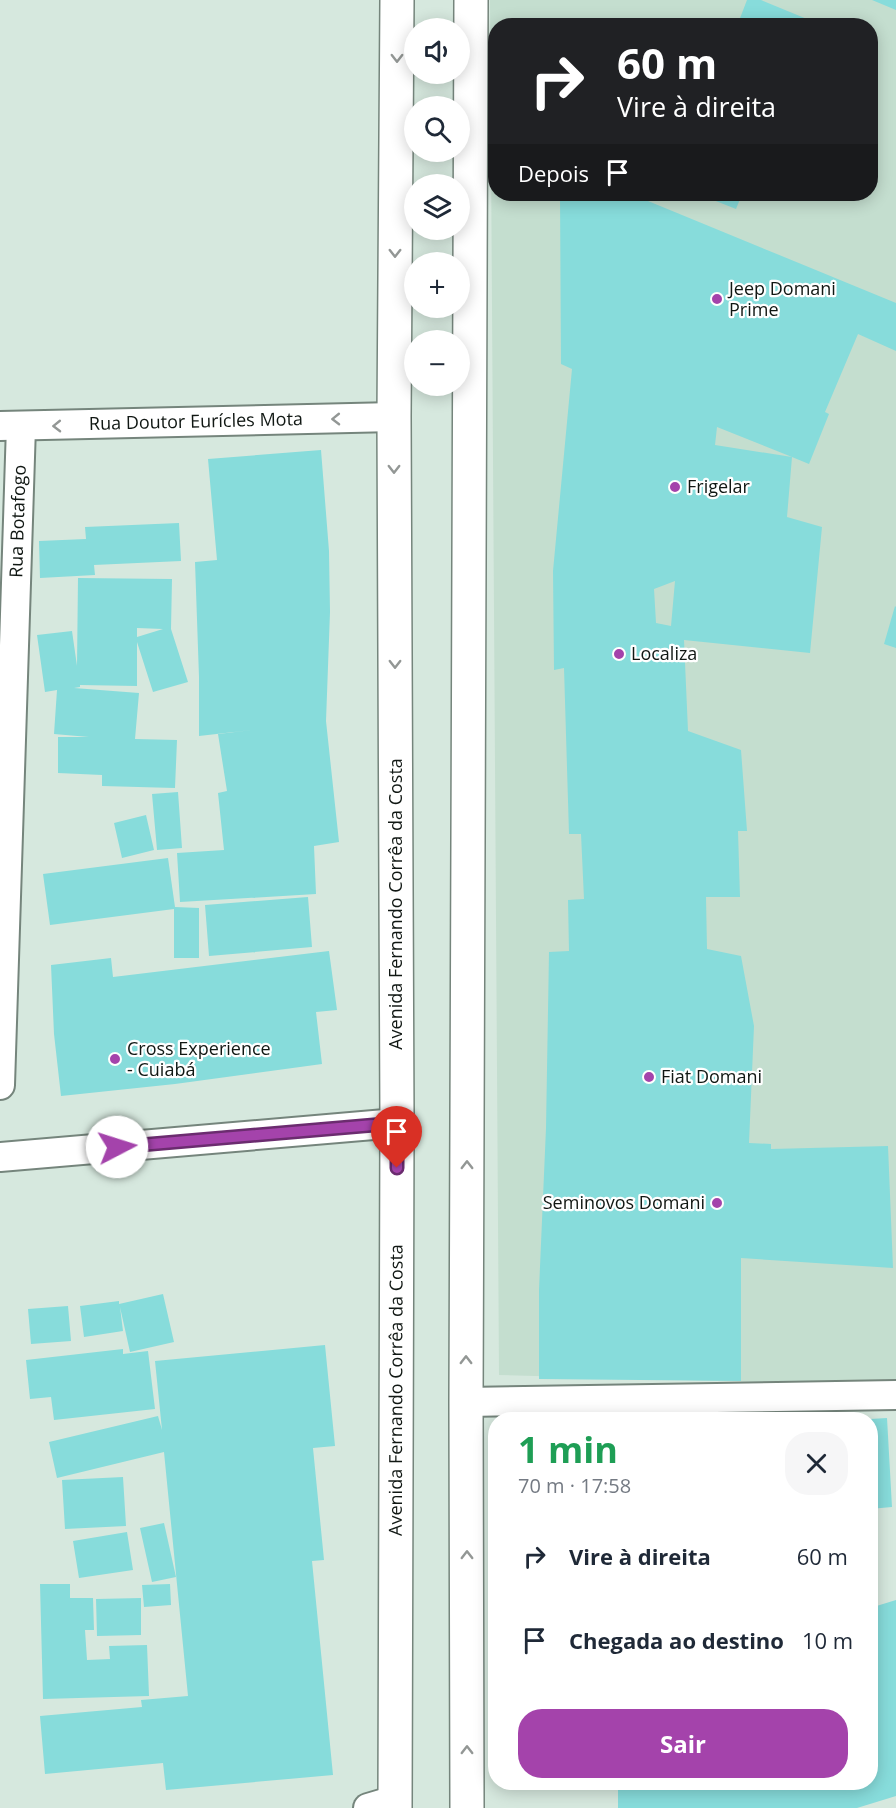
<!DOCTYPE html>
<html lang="pt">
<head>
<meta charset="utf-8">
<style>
	body { margin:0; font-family:"Open Sans",sans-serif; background:#f6f6f7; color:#1f2937; height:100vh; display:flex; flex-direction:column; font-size:22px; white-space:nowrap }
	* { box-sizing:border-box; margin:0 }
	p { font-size:20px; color:#747a83 }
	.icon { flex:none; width:33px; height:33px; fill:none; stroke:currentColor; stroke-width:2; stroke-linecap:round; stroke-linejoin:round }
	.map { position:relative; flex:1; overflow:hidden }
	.side { position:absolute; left:488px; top:1412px; width:390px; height:378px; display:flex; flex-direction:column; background:#fff; border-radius:24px; box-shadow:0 3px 15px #0003 }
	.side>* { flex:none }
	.banner { position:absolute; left:488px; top:18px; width:390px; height:183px; border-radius:24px; box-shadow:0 3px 15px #0003; background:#202124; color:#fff; overflow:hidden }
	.fabs { position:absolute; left:404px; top:18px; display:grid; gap:12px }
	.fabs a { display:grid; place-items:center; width:66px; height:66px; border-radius:50%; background:#fff; box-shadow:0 3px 15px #0003; font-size:30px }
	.pin { position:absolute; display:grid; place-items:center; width:51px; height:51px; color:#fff; margin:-62px -26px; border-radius:50% 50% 50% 0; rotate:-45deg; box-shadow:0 0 6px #0007 }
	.pin .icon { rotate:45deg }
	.me { position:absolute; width:66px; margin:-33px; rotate:85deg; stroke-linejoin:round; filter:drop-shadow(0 0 4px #0008) }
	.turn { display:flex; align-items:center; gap:21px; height:126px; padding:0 30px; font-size:27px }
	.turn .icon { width:78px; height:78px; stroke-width:2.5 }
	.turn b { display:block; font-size:42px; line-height:51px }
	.then { display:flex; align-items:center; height:57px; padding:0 30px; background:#0003; gap:12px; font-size:22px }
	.round { display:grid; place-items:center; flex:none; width:63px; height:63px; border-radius:24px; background:#f6f6f7 }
	.headline { display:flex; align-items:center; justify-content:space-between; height:102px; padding:0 30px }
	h1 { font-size:36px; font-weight:700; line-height:45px; color:#1e9e55 }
	.primary-button { display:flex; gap:12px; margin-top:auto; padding:12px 30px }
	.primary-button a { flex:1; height:69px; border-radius:24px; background:#a443ab; color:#fff; font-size:24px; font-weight:700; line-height:69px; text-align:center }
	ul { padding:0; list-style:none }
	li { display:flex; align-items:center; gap:18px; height:84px; padding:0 30px }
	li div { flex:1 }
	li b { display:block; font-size:22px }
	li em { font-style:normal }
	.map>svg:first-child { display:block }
</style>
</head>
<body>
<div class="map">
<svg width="896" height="1808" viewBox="0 0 896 1808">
	<rect width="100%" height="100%" fill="#d6e8de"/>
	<path fill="#c4decf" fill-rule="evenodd" d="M 490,0 L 896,0 L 896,1386 L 499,1375 ZM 495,26 L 870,26 L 870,194 L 495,194 Z"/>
	<path fill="#87dcdb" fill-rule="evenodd" d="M 747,0 L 761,0 L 824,26 L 737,26 Z
		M 872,0 L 896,0 L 896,10 Z
		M 560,194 L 631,194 L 896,303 L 896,351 L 858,334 L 825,412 L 829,414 L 809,464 L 792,457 L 787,517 L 822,527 L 810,653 L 684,640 L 688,731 L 741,750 L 747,831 L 738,831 L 740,897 L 706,897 L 707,949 L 741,956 L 754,1026 L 749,1143 L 771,1144 L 771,1149 L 888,1146 L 893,1268 L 741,1258 L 741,1381 L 539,1379 L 539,1290 L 546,1128 L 549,952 L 569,951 L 568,900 L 584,899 L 581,834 L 569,834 L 564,668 L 554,670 L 553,571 L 572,369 L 561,364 ZM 717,427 L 792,457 L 715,445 ZM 675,581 L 671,626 L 656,623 L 654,589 Z
		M 698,194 L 742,194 L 736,209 Z
		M 321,450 L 329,551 L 330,612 L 326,721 L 339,842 L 314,846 L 316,894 L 180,902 L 177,853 L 224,850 L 218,793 L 227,791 L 218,734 L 260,729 L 199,736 L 199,677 L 195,562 L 217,560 L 208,459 Z
		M 179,523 L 181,561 L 94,565 L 95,575 L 40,578 L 39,541 L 86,539 L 85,527 Z
		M 78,578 L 172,579 L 171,629 L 188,682 L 153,692 L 137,642 L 137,686 L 80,685 L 80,687 L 74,688 L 139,693 L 135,739 L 177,740 L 175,788 L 102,786 L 102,775 L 58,773 L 58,737 L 89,737 L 54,734 L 57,690 L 45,692 L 37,635 L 72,631 L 77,666 ZM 137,628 L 163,629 L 137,637 Z
		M 895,606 L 896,607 L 896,648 L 884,644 Z
		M 178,792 L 182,848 L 157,850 L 152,794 Z
		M 146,815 L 154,850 L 122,858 L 114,823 Z
		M 168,858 L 175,907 L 199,908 L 199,958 L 174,958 L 174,909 L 50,925 L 43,874 Z
		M 308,897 L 312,947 L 209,956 L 205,905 Z
		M 329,951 L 337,1010 L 316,1012 L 322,1064 L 175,1084 L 61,1096 L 54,1034 L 51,965 L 111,958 L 113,977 Z
		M 163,1294 L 174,1342 L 130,1352 L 120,1307 L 123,1331 L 84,1337 L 80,1306 L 119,1301 L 119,1304 Z
		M 68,1306 L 71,1341 L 31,1344 L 28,1309 Z
		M 325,1345 L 335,1446 L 313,1448 L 324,1560 L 312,1561 L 333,1775 L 166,1790 L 163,1763 L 45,1774 L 40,1716 L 142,1707 L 141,1700 L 188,1696 L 164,1452 L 57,1478 L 49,1442 L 158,1416 L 162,1430 L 155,1361 Z
		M 123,1349 L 123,1354 L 148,1351 L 155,1409 L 54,1420 L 51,1397 L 30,1399 L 26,1360 Z
		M 887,1418 L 892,1507 L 870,1509 L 870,1419 Z
		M 123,1477 L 126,1526 L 65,1529 L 62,1480 Z
		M 164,1523 L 176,1577 L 152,1582 L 140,1528 Z
		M 127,1532 L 133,1570 L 79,1578 L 73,1541 Z
		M 40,1584 L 70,1584 L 70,1598 L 93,1598 L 94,1630 L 85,1630 L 87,1660 L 110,1659 L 109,1646 L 147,1645 L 149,1696 L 43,1699 Z
		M 170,1584 L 171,1605 L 144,1607 L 142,1585 Z
		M 141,1598 L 141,1635 L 97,1636 L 96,1599 Z
		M 896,1600 L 896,1796 L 857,1808 L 618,1808 L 618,1782 L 870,1782 L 870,1608 Z"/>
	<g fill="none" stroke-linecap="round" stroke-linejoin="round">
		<g stroke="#75857c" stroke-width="32">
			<g id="minor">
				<path id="s1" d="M 0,426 L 394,417"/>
				<path id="s2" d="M 0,1085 L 21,426"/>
				<path d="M 0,1157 L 397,1123"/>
				<path d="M 466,1402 L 896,1395"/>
				<path d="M 368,1808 L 395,1800"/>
			</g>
		</g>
		<g stroke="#75857c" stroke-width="36">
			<g id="primary">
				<path id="s3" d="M 395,1808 L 397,1123 L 394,417 L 397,0"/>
				<path d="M 467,1808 L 466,1402 L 471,0"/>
			</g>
		</g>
		<use href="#minor" stroke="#fff" stroke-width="28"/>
		<use href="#primary" stroke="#fff" stroke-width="33"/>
	</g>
	<defs><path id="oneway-chevron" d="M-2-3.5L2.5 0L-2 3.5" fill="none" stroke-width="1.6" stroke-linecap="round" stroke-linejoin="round" transform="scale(1.5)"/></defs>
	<g stroke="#939795">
		<use href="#oneway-chevron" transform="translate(397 58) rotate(90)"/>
		<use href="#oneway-chevron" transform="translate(395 253) rotate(90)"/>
		<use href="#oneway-chevron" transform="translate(336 419) rotate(179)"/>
		<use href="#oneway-chevron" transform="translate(57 426) rotate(179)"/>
		<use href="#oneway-chevron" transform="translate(394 469) rotate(90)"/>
		<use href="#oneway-chevron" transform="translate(395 664) rotate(90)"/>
		<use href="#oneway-chevron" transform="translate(467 1165) rotate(-90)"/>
		<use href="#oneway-chevron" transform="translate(466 1360) rotate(-90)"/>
		<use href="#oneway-chevron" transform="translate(467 1555) rotate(-90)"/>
		<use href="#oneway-chevron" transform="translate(467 1750) rotate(-90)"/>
	</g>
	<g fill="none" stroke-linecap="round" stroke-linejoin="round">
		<g stroke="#6b2c6f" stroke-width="15">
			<path id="route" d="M 117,1147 L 397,1123 L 397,1168"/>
		</g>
		<use href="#route" stroke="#a443ab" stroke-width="10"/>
	</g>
	<g fill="#a443ab" stroke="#fff" stroke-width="2">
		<circle cx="717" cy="299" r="6"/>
		<circle cx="675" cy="487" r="6"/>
		<circle cx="619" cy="654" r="6"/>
		<circle cx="115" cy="1059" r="6"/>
		<circle cx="649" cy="1077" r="6"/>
		<circle cx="717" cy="1203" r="6"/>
	</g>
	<g text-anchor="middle" stroke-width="4.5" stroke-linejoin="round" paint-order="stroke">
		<g font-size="18" fill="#101713" stroke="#fff" text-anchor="start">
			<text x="729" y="295">Jeep Domani<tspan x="729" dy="21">Prime</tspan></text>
			<text x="687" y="493">Frigelar</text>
			<text x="631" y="660">Localiza</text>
			<text x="127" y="1055">Cross Experience<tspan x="127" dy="21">- Cuiabá</tspan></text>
			<text x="661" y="1083">Fiat Domani</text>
			<text x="705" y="1209" text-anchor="end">Seminovos Domani</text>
		</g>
		<g font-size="18" fill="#101713" stroke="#fff">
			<text dy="6" stroke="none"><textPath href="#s1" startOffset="196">Rua Doutor Eurícles Mota</textPath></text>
			<text dy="6" stroke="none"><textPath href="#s2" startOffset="564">Rua Botafogo</textPath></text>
			<text transform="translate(396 904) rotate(-90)" y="6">Avenida Fernando Corrêa da Costa</text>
			<text dy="6" stroke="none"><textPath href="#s3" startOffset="418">Avenida Fernando Corrêa da Costa</textPath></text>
		</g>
	</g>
</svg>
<div class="fabs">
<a><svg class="icon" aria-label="sound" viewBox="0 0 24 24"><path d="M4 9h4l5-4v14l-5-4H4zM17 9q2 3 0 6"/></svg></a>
<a><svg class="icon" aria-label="search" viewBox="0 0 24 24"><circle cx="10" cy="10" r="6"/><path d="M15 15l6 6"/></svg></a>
<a><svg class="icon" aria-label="layers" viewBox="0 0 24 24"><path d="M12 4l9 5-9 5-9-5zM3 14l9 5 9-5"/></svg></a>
<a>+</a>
<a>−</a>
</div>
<div class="pin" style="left:397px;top:1168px;background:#d93025"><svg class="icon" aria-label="arrive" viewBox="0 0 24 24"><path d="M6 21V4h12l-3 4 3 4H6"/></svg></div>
<svg class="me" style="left:117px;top:1147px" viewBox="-20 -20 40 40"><circle r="19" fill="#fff"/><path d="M0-13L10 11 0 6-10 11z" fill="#a443ab"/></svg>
<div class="banner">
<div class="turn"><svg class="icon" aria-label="right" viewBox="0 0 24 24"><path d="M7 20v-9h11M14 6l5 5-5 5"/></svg><div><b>60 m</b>Vire à direita</div></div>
<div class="then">Depois<svg class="icon" aria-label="arrive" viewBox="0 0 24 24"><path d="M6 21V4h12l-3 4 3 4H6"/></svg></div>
</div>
<section class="side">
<div class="headline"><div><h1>1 min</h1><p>70 m · 17:58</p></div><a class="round"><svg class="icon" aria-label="close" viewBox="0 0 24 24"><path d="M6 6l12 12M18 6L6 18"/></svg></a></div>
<ul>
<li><svg class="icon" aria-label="right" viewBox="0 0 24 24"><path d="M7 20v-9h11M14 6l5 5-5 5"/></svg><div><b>Vire à direita</b></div><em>60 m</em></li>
<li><svg class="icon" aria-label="arrive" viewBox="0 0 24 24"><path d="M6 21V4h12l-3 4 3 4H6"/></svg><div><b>Chegada ao destino</b></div><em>10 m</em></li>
</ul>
<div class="primary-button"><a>Sair</a></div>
</section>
</div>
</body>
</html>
